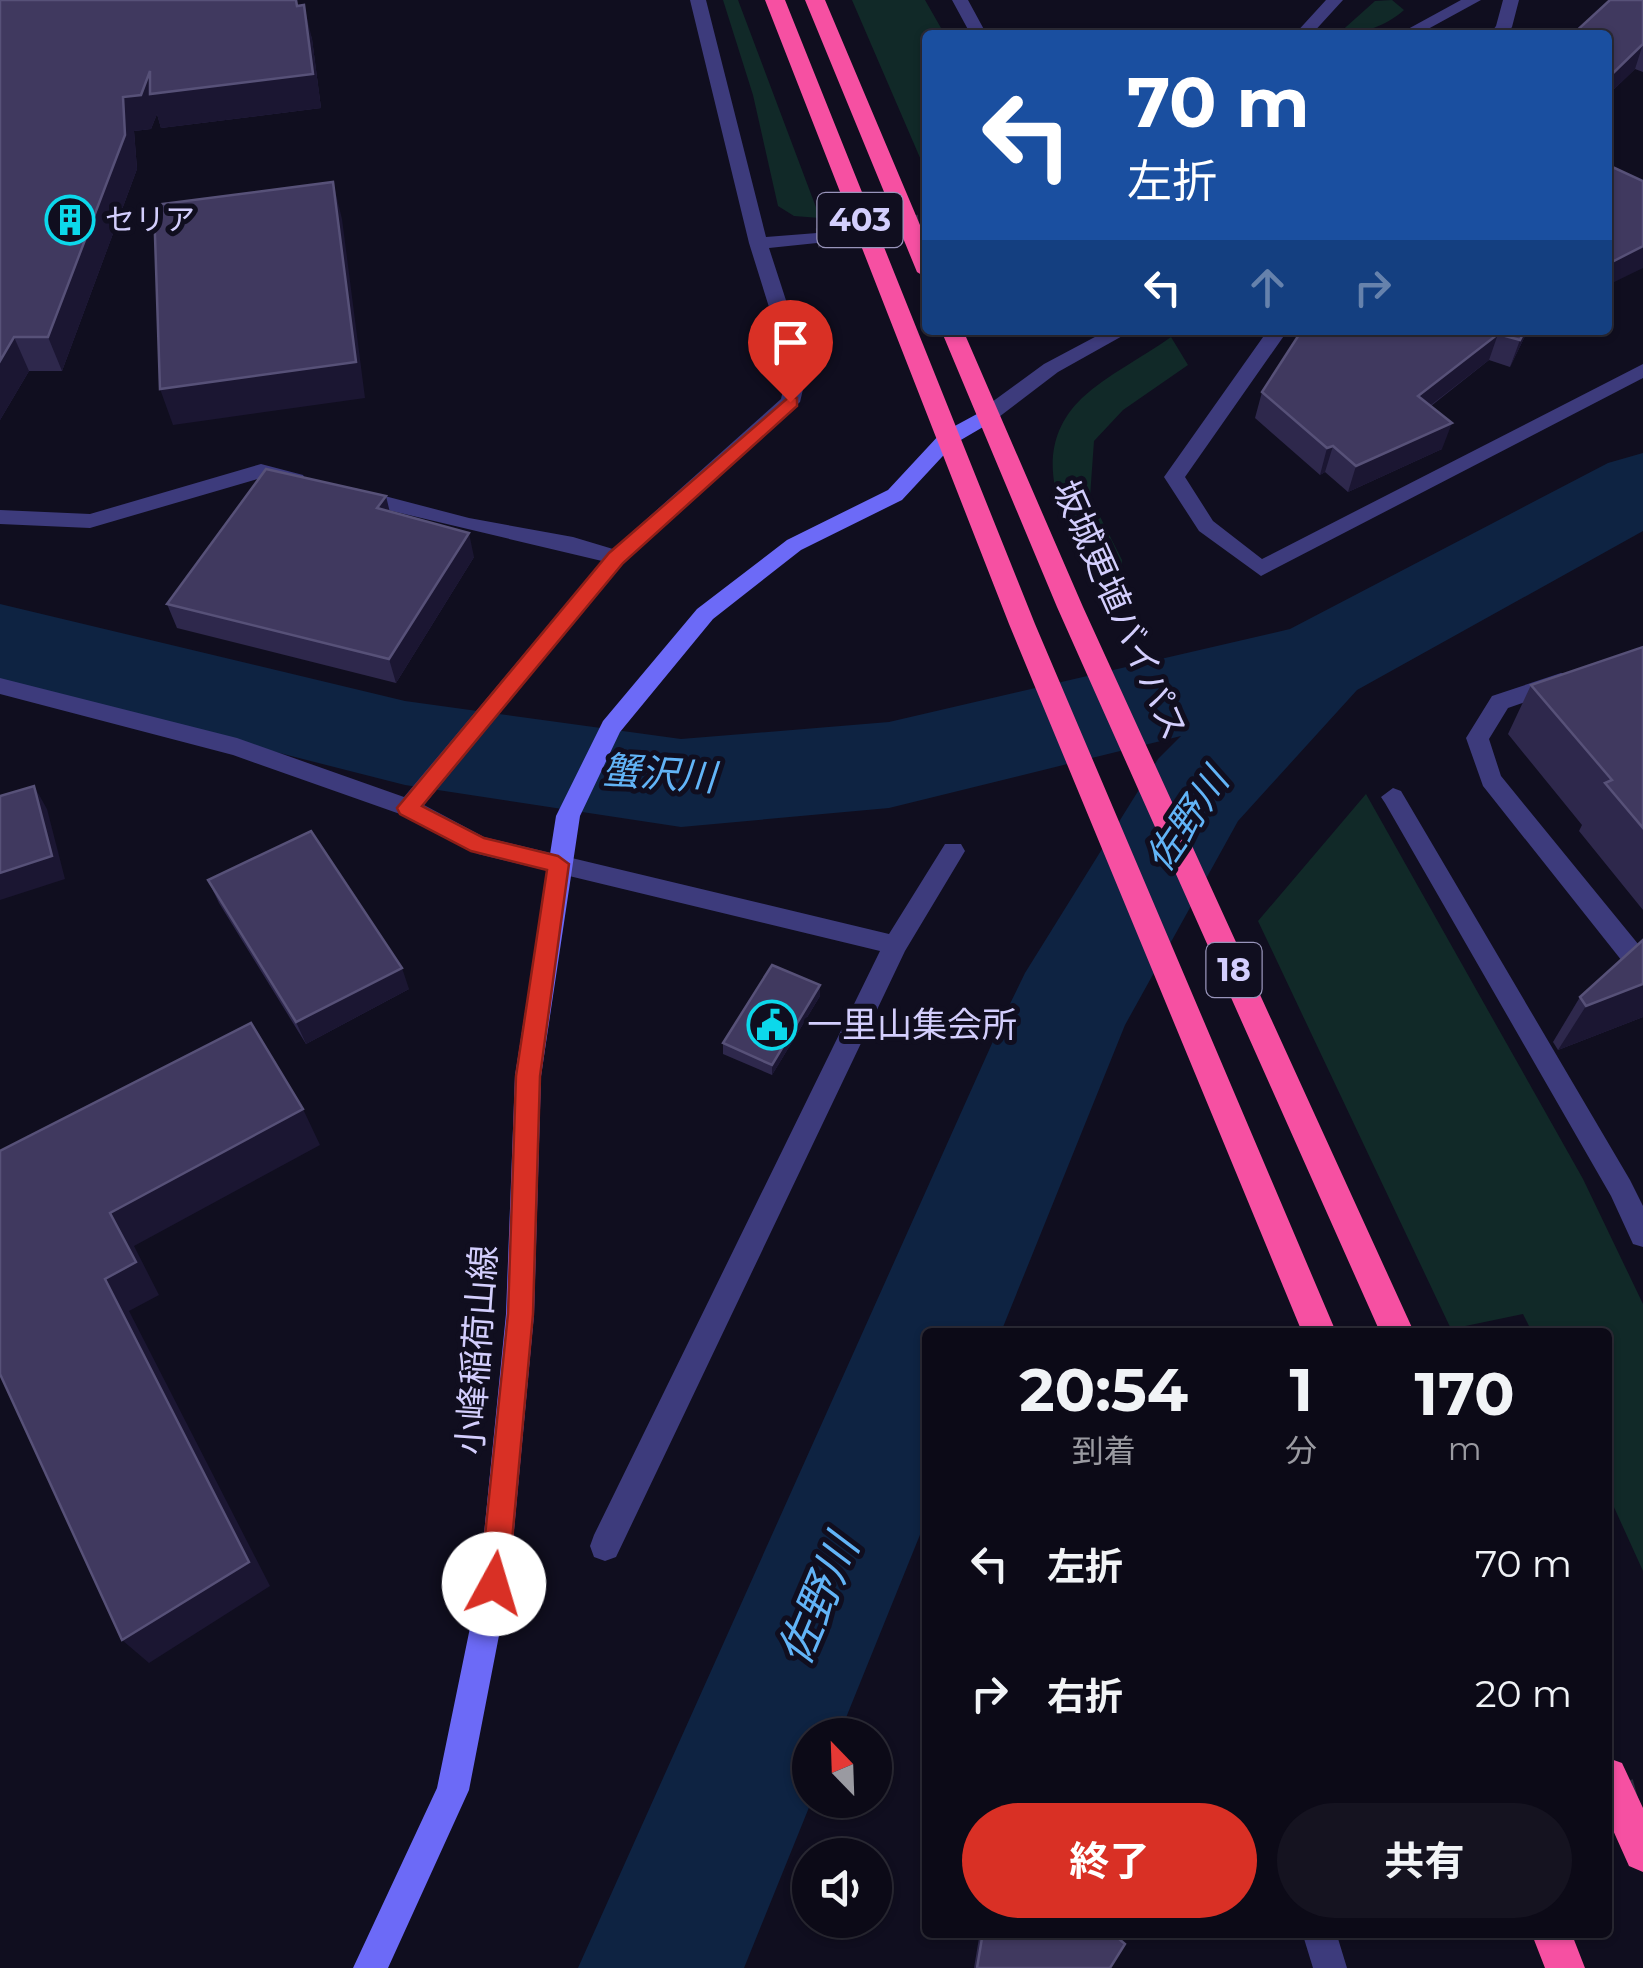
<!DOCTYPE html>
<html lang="ja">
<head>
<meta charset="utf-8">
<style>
	body { margin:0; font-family:Montserrat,"Noto Sans JP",sans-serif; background:#151320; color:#f1f3f6; height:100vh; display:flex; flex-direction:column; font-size:38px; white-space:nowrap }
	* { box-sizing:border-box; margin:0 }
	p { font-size:32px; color:#9a9aa1 }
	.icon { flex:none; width:55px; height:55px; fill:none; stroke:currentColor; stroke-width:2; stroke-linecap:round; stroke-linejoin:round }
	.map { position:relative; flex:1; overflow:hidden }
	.details { position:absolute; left:922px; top:1328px; width:690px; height:610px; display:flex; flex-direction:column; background:#0c0a17; border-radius:10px; box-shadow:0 2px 8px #0004,0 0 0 2px #2c2b36 }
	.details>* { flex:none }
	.banner { position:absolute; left:922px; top:30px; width:690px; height:305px; border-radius:10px; box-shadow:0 2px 8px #0004,0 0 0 2px #2c2b36; background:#1a4fa0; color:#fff; overflow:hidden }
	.needle { width:65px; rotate:337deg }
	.tools { position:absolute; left:792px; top:1718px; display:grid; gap:20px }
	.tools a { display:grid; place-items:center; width:100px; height:100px; border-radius:50%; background:#0c0a17; box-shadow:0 2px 8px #0004,0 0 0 2px #2c2b36; font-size:50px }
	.pin { position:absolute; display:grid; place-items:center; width:85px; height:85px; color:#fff; margin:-102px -42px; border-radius:50% 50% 50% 0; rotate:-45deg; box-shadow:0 0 10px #0007 }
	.pin .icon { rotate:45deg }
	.me { position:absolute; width:110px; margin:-55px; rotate:6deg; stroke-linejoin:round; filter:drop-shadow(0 0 8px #0008) }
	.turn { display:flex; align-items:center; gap:35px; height:210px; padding:0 40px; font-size:45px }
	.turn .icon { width:130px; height:130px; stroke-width:2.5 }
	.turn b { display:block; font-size:70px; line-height:85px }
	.lanes { display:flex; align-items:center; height:95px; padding:0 40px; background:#0003; justify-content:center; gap:50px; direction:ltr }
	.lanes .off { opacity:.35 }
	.eta { display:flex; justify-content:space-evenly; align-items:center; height:170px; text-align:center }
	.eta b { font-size:60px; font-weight:700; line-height:70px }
	.action { display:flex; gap:20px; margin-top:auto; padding:20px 40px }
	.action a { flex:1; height:115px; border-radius:60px; background:#d93025; color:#fff; font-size:40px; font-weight:700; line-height:115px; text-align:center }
	.action a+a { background:#151320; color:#f1f3f6 }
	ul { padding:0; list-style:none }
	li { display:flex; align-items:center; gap:30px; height:130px; padding:0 40px }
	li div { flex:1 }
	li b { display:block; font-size:38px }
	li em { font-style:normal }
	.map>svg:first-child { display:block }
</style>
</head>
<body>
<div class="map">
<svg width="1643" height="1968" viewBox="0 0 1643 1968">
	<rect width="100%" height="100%" fill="#100e1f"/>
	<path fill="#112928" d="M 723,0 L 738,0 L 820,218 L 794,216 L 778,206 L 753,95 Z
		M 852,0 L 925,0 L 945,35 L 928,35 L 927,174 Z
		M 1392,0 L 1404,10 C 1386,26 1360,35 1337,35 L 1375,1 Z
		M 1171,337 L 1188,365 L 1123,410 L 1094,441 L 1090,497 L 1122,560 L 1120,584 L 1101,595 C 1071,534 1020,458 1082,398 C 1107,375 1143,357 1171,337 Z
		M 1366,794 L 1583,1179 L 1643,1304 L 1643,1571 L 1608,1494 L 1608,1332 L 1532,1332 L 1523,1314 L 1451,1329 L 1258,921 Z"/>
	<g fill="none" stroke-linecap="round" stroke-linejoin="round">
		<path fill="#0e2342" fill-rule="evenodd" d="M 1643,453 L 1643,531 L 1357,690 L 1238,821 L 1125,1025 L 1001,1332 L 928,1332 L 928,1515 L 839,1735 L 810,1735 L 812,1800 L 744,1968 L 578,1968 L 1007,1010 L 1025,973 L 1158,759 L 1181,736 L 889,808 L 681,827 L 405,785 L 0,682 L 0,604 L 405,701 L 681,739 L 889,722 L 1290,629 L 1608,463 Z"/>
		<path stroke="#2d2b40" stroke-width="19" stroke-dasharray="19 9" stroke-linecap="butt" d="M 817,238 L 928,223"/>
		<path stroke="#2d2b40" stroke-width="30" stroke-dasharray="30 15" stroke-linecap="butt" d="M 1608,1802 L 1643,1792"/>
		<path fill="#3d3b7c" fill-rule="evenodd" d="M 1393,788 L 1401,791 L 1630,1180 L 1643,1206 L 1643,1247 L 1633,1244 L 1611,1196 L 1385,803 L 1381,797 Z"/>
		<path fill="#3d3b7c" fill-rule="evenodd" d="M 690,0 L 706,0 L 766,237 L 817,233 L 826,238 L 817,243 L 769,248 L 808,368 L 800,402 L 623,563 L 424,805 L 484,837 L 889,934 L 945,844 L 961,844 L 965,851 L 905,951 L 616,1557 L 605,1561 L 594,1557 L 590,1546 L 594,1535 L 880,951 L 478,854 L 400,814 L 233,755 L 0,694 L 0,678 L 237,738 L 404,797 L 602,561 L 354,502 L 344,495 L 347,490 L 354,488 L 469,518 L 573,537 L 613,549 L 781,399 L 788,368 L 749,243 Z
			M 952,0 L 968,0 L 987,35 L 971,35 Z
			M 1326,0 L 1343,0 L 1311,35 L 1294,35 Z
			M 1461,0 L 1481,0 L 1417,35 L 1397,35 Z
			M 1503,0 L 1519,0 L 1512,27 L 1506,35 L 1489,35 L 1496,26 Z
			M 1108,330 L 1133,330 L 1058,372 L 995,420 L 981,420 L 981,410 L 1044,364 Z
			M 1268,330 L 1288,330 L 1185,477 L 1213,521 L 1262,559 L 1643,364 L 1643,378 L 1261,576 L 1199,531 L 1164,477 Z
			M 261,464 L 303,475 L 306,480 L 296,487 L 261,478 L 90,528 L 0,524 L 0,510 L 90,514 Z
			M 1561,673 L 1569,675 L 1572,681 L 1569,687 L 1508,708 L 1489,739 L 1501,776 L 1643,950 L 1643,974 L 1622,961 L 1483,786 L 1466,738 L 1492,696 Z
			M 1302,1932 L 1336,1932 L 1347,1968 L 1313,1968 Z"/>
		<path fill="#6c6af7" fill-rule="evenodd" d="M 988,408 L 998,415 L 995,420 L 954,444 L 902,500 L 801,550 L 713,619 L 620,732 L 580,816 L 541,1076 L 534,1314 L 509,1584 L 469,1790 L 388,1968 L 353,1968 L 437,1788 L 479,1584 L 506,1314 L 515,1076 L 556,816 L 603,721 L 697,609 L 787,540 L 888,490 L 940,434 Z"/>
		<path fill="#f650a2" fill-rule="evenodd" d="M 765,0 L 785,0 L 1035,624 L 1336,1332 L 1302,1332 L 1009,624 Z
			M 805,0 L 825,0 L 928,244 L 928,279 L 917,272 Z
			M 941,330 L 963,330 L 1083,607 L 1414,1332 L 1380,1332 L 1057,607 Z
			M 1608,1758 L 1622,1763 L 1643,1808 L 1643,1872 L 1629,1866 L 1608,1819 Z
			M 1531,1932 L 1571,1932 L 1585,1968 L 1545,1968 Z"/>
	</g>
	<path fill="#2e284c" d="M 0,0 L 301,5 L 312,39 L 321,108 L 161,128 L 157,114 L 151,129 L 134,131 L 137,169 L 62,371 L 29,371 L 0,420 Z
		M 1643,0 L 1643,72 L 1635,69 L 1608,95 L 1608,35 Z
		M 1302,330 L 1528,330 L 1510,367 L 1489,360 L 1431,406 L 1442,449 L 1348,492 L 1325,472 L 1320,475 L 1255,418 L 1262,392 Z
		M 474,557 L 396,683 L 177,628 L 167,604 Z
		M 1643,647 L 1643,910 L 1579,831 L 1582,825 L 1508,734 L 1531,685 Z
		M 208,880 L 409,989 L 306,1044 L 219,903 Z
		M 1643,940 L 1643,1017 L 1558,1050 L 1553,1042 L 1580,997 Z
		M 820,985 L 820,996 L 772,1075 L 723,1054 L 723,1043 Z
		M 980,1932 L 1111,1932 L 1110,1968 L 974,1968 Z"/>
	<path fill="#1b1632" d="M 304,5 L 312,39 L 321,108 L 161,128 L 157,114 L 151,129 L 134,131 L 137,169 L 62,371 L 48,337 L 123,97 L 150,71 Z
		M 1643,44 L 1635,69 L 1608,95 L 1608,78 Z
		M 333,182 L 342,219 L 365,398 L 173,425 L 160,389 Z
		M 1643,246 L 1643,268 L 1608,285 L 1608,264 Z
		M 1525,330 L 1528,330 L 1510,367 L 1520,340 Z
		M 1498,334 L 1489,360 L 1409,422 L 1418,396 Z
		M 14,337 L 29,371 L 0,420 L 0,361 Z
		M 1452,423 L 1442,449 L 1348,492 L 1356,466 Z
		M 1333,446 L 1325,472 L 1320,475 L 1327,448 Z
		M 386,496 L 392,521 L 377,508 Z
		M 469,533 L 474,557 L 396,683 L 389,659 Z
		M 34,786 L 47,809 L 65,879 L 0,900 L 0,873 Z
		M 402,968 L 409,989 L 306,1044 L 296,1022 Z
		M 1643,984 L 1643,1017 L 1558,1050 L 1586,1006 Z
		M 820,985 L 820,996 L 772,1075 L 772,1065 Z
		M 303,1109 L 320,1145 L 134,1246 L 159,1295 L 129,1311 L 270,1586 L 149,1663 L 122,1640 L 105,1279 L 110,1213 Z"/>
	<path fill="#40395f" stroke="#575178" stroke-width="2.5" d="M 0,0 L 296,0 L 297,6 L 304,5 L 313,74 L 150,94 L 150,71 L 141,95 L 123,97 L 125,135 L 48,337 L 14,337 L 0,361 Z
		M 1610,0 L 1643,0 L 1643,44 L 1608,78 L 1608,35 L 1572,35 Z
		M 1608,165 L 1643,181 L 1643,246 L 1608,264 Z
		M 333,182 L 356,362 L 160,389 L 154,205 Z
		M 1302,330 L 1525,330 L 1520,340 L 1498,334 L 1418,396 L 1452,423 L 1356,466 L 1333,446 L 1327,448 L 1262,392 Z
		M 266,469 L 386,496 L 377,508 L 469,533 L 389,659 L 167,604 Z
		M 1643,647 L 1643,828 L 1605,783 L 1612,780 L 1531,685 Z
		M 34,786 L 52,856 L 0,873 L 0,796 Z
		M 311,831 L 402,968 L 296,1022 L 208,880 Z
		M 1643,940 L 1643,984 L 1586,1006 L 1580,997 Z
		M 772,965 L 820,985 L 772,1065 L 723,1043 Z
		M 251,1023 L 303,1109 L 110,1213 L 136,1262 L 105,1279 L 249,1562 L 122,1640 L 0,1374 L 0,1151 Z
		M 983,1932 L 1111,1932 L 1125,1944 L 1110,1968 L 977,1968 Z"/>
	<path fill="#d93025" stroke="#8d1f18" stroke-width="2.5" d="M 790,396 L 797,398 L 797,406 L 623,563 L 422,806 L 484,838 L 558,856 L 569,864 L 540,1076 L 533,1314 L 508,1584 L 504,1594 L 494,1598 L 484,1594 L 480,1584 L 508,1314 L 516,1076 L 547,870 L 471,851 L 400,814 L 397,808 L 609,553 Z"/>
	<defs>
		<g id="building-ring" transform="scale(2.5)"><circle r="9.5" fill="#100e1f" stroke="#0cd8eb" stroke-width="1.5"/><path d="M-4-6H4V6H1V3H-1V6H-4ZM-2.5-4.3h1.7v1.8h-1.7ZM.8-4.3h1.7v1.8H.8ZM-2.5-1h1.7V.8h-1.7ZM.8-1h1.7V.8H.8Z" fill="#0cd8eb"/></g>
		<g id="civic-ring" transform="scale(2.5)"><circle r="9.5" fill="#100e1f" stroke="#0cd8eb" stroke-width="1.5"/><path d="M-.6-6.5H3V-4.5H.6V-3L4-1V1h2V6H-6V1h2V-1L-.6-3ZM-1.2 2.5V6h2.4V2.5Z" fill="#0cd8eb"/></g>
	</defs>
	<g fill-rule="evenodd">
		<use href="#building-ring" x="70" y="220"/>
		<use href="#civic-ring" x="772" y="1025"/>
	</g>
	<g text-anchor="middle" stroke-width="10" stroke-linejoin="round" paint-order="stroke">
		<g font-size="30" fill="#d3cefd" stroke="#100e1f" text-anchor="start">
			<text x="105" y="230">セリア</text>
		</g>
		<g fill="#100e1f" stroke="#9894ba" stroke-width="2.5">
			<rect x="817.5" y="193" width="85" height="54" rx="8"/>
			<rect x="1206.5" y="943" width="55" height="54" rx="8"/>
		</g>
		<g font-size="32" font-weight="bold" fill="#d3cefd">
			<text x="860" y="231">403</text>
			<text x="1234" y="981">18</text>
		</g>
		<g font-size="35" fill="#d3cefd" stroke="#100e1f">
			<text transform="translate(1120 610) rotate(66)" y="12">坂城更埴バイパス</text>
			<text transform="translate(477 1350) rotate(-86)" y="12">小峰稲荷山線</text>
		</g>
		<g font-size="35" fill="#d3cefd" stroke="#100e1f" text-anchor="start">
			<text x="807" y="1037">一里山集会所</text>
		</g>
		<g font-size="38" font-style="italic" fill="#62b4f7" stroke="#100e1f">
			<text transform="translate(659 774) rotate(4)" y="13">蟹沢川</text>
			<text transform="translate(1187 820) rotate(-56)" y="13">佐野川</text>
		</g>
		<g font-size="45" font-style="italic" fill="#62b4f7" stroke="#100e1f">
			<text transform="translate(818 1600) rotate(-67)" y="16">佐野川</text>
		</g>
	</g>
</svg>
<div class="tools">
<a><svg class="needle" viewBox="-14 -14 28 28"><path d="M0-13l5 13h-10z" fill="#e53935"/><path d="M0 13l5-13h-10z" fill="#9a9aa1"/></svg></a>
<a><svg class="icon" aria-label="sound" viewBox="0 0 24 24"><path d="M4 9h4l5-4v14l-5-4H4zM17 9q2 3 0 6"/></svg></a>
</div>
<div class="pin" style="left:790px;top:402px;background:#d93025"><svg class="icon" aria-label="arrive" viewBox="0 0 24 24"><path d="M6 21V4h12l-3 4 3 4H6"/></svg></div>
<svg class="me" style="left:494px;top:1584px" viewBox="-20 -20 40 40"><circle r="19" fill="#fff"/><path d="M0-13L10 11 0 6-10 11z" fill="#d93025"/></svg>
<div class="banner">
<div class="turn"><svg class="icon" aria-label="left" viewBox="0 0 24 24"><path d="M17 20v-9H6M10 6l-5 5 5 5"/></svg><div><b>70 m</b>左折</div></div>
<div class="lanes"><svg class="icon" aria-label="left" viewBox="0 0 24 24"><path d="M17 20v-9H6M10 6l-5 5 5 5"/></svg><svg class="icon off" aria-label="ahead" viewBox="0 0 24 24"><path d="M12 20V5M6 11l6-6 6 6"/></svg><svg class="icon off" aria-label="right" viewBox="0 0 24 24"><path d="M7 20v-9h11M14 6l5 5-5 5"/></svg></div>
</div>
<section class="details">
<div class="eta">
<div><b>20:54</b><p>到着</p></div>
<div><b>1</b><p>分</p></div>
<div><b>170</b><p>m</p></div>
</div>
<ul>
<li><svg class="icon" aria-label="left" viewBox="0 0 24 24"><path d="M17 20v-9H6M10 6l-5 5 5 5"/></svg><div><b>左折</b></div><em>70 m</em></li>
<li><svg class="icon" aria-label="right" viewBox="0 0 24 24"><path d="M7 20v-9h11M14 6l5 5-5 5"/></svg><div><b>右折</b></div><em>20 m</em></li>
</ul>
<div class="action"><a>終了</a><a>共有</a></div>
</section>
</div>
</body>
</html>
